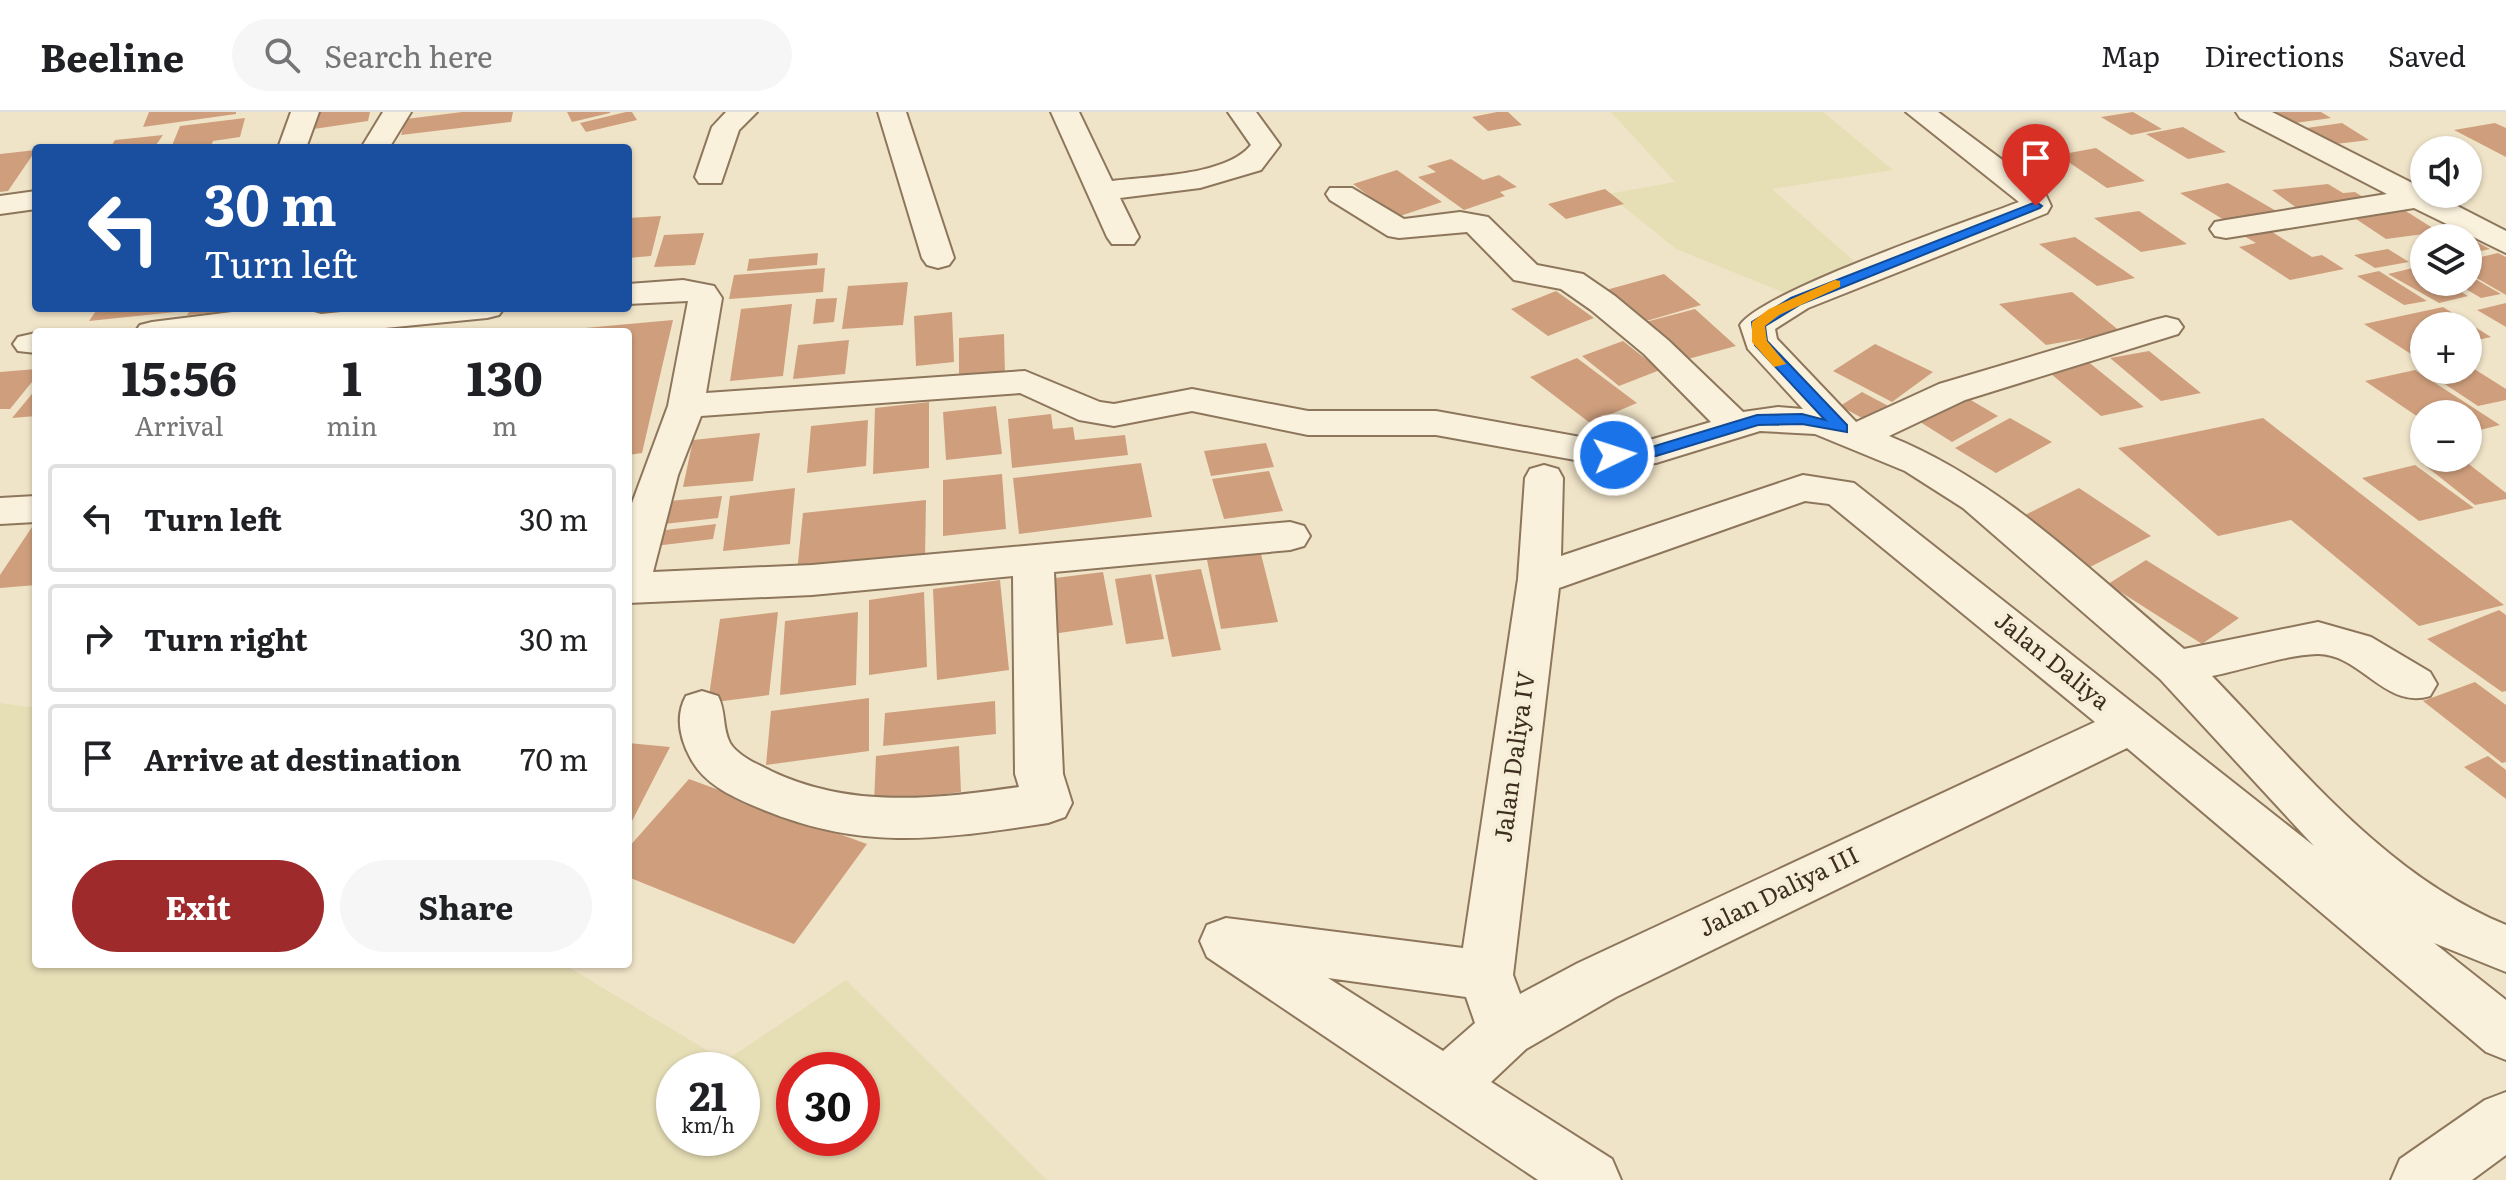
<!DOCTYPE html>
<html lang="en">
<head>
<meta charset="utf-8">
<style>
	body { margin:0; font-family:Literata,serif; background:#f6f6f6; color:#202124; height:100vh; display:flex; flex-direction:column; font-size:30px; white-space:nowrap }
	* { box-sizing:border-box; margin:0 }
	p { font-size:26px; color:#757577 }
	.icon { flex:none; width:44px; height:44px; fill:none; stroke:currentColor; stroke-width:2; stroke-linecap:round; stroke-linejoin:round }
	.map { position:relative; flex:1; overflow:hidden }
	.panel { position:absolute; left:32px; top:216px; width:600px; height:640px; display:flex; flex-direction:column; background:#fff; border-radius:8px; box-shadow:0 2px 6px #0004 }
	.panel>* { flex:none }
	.guide { position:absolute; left:32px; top:32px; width:600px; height:168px; border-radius:8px; box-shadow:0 2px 6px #0004; background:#1a4fa0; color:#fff; overflow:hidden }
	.controls { position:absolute; left:2410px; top:24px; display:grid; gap:16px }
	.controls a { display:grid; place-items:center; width:72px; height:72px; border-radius:50%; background:#fff; box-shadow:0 2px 6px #0004; font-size:40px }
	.speed { position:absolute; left:656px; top:940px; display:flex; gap:16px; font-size:40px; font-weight:700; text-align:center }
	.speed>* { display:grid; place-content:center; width:104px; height:104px; border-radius:50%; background:#fff; box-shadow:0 2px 6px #0004; line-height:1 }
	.speed small { font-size:20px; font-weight:400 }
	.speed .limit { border:12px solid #d22; background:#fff; color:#111 }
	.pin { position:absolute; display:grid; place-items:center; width:68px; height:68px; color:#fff; margin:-82px -34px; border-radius:50% 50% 50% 0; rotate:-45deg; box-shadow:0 0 8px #0007 }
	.pin .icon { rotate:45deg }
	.me { position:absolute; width:88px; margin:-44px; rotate:86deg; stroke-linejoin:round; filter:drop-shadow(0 0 6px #0008) }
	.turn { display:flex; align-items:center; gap:28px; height:168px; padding:0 40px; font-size:36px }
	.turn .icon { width:104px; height:104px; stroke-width:2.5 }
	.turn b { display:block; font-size:56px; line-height:68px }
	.eta { display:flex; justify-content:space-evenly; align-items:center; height:136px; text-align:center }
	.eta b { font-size:48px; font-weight:700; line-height:56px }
	.cta { display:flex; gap:16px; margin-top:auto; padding:16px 40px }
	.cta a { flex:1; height:92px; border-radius:48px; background:#9e2a2b; color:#fff; font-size:32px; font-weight:700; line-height:92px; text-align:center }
	.cta a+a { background:#f6f6f6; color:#202124 }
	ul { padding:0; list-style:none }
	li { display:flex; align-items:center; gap:24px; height:108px; margin:0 16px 12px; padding:0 24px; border:4px solid #e0e0e0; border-radius:8px }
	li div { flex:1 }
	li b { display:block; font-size:30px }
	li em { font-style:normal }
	header { display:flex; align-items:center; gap:48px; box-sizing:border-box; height:112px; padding:0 40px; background:#fff; border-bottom:2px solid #e0e0e0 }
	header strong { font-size:38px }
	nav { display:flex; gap:44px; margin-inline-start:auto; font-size:28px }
	.search { width:560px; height:72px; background:#f6f6f6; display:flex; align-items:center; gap:20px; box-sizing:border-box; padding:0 28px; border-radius:44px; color:#757577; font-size:30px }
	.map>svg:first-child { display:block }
</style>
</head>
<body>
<header>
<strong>Beeline</strong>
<div class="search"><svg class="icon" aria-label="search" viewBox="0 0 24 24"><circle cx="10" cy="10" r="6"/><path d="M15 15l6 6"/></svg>Search here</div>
<nav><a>Map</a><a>Directions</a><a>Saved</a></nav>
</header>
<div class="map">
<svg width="2506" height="1068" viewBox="0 0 2506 1068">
	<rect width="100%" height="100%" fill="#f0e4c8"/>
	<path fill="#e6deb5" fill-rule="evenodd" d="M 1611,0 L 1823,0 L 1893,58 L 1772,77 L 1879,171 L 1802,188 L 1676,137 L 1608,82 L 1675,70 Z
		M 0,591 L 36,596 L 36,852 L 563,852 L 725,949 L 846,868 L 1047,1068 L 0,1068 ZM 674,958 L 742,958 L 742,1026 L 674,1026 ZM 794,958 L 862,958 L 862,1026 L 794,1026 Z"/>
	<path fill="#cf9f7d" d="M 149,0 L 236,0 L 236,2 L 143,15 Z
		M 311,0 L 370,0 L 368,9 L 307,18 Z
		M 462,0 L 513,0 L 511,10 L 401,23 L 406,7 Z
		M 567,0 L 610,0 L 610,1 L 572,10 Z
		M 626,0 L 632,0 L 637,8 L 586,20 L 580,11 Z
		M 1497,0 L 1508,0 L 1522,13 L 1488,19 L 1472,5 Z
		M 2133,0 L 2162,17 L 2131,23 L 2101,5 Z
		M 2261,0 L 2321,0 L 2331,6 L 2280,13 Z
		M 245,6 L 240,25 L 213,29 L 210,36 L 171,36 L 180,14 Z
		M 2342,11 L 2369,28 L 2319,34 L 2292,18 Z
		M 2495,11 L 2506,16 L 2506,45 L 2454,18 Z
		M 2183,15 L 2226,40 L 2188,47 L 2146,22 Z
		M 163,23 L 154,36 L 110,36 L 115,28 Z
		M 2096,36 L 2145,69 L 2107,76 L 2058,43 Z
		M 36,38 L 8,79 L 0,80 L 0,42 Z
		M 1451,47 L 1483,68 L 1499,63 L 1517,75 L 1500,80 L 1505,84 L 1464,98 L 1418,65 L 1436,60 L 1427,54 Z
		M 1397,58 L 1442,90 L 1397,105 L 1353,72 Z
		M 2228,71 L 2278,100 L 2229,111 L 2180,81 Z
		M 2328,72 L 2343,81 L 2355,80 L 2374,92 L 2305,102 L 2272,78 Z
		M 1605,77 L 1624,92 L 1566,107 L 1548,92 Z
		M 2401,96 L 2439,120 L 2386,127 L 2350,103 Z
		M 2139,99 L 2187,132 L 2141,140 L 2094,106 Z
		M 661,104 L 651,144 L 628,146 L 628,106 Z
		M 2269,118 L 2312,145 L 2322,143 L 2344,157 L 2290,168 L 2239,135 L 2256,131 L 2244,124 Z
		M 704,121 L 695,153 L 654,155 L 664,123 Z
		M 2075,125 L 2135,166 L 2097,174 L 2039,132 Z
		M 2468,125 L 2490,137 L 2468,142 Z
		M 2388,137 L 2409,150 L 2375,156 L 2354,143 Z
		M 818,141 L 817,153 L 747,159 L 749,147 Z
		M 2498,141 L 2506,145 L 2506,183 L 2468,161 L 2468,148 Z
		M 2417,155 L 2424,158 L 2424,170 L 2445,170 L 2468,184 L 2439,191 L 2388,162 Z
		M 825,156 L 823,180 L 729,187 L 734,163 Z
		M 2379,159 L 2427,189 L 2404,193 L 2357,164 Z
		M 1664,162 L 1701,193 L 1643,210 L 1606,178 Z
		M 2470,164 L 2501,182 L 2481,186 L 2454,170 L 2468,170 Z
		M 908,170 L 903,213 L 842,217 L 848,174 Z
		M 1556,179 L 1594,206 L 1548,224 L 1511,197 Z
		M 2072,180 L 2121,220 L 2046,233 L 1999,192 Z
		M 837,186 L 834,210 L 813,212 L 816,187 Z
		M 2506,191 L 2506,215 L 2477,198 Z
		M 792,192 L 783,264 L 730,269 L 741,197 Z
		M 2443,195 L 2491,225 L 2468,230 L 2468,214 L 2424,214 L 2424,239 L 2411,242 L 2364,212 Z
		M 98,196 L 187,196 L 185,199 L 89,209 Z
		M 192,196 L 242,196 L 242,198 L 187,203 Z
		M 1695,197 L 1736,234 L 1677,250 L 1638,212 Z
		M 952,200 L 954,250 L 916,254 L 914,204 Z
		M 673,208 L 642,341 L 628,343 L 628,220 L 573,220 L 574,217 Z
		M 1004,222 L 1005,263 L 959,267 L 959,226 Z
		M 849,228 L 845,262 L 793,267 L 798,233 Z
		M 1623,229 L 1660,258 L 1619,274 L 1582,244 Z
		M 1875,232 L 1933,260 L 1892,290 L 1833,259 Z
		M 2149,239 L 2201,281 L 2161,289 L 2110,246 Z
		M 1577,246 L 1637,291 L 1590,311 L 1530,265 Z
		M 2086,248 L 2144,295 L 2101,304 L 2044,256 Z
		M 2468,253 L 2506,277 L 2506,288 L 2478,294 L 2425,259 L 2468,258 Z
		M 36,257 L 36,265 L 10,297 L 0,297 L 0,260 Z
		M 2415,258 L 2500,313 L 2468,321 L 2468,302 L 2424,302 L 2424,309 L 2365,269 Z
		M 36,277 L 36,304 L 12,306 Z
		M 1862,280 L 1894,297 L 1873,312 L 1840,294 Z
		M 1964,284 L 1998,304 L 1952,330 L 1917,308 Z
		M 929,290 L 929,356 L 873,362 L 875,296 Z
		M 996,294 L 1002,342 L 946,348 L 943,300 Z
		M 1051,302 L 1053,317 L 1073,315 L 1075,328 L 1125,323 L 1128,343 L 1012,356 L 1008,307 Z
		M 2010,306 L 2052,330 L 1996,361 L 1955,336 Z
		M 2263,306 L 2504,493 L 2419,514 L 2291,408 L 2218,424 L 2118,336 Z
		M 868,308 L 866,354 L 807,361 L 811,314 Z
		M 760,321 L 753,369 L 683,375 L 693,328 Z
		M 1266,331 L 1274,355 L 1211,364 L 1204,339 Z
		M 2461,346 L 2506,381 L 2506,387 L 2475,393 L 2422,351 Z
		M 1141,351 L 1152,405 L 1019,422 L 1013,366 Z
		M 2415,353 L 2474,396 L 2419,409 L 2362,366 Z
		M 1269,359 L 1283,399 L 1224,407 L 1212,367 Z
		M 1002,362 L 1006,417 L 943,424 L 943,368 Z
		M 795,376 L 790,432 L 723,439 L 730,384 Z
		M 2079,376 L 2151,424 L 2090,455 L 2019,406 Z
		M 722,384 L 718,406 L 664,412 L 669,389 Z
		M 926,388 L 925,446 L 797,460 L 803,401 Z
		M 36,409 L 36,473 L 0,476 L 0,463 Z
		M 716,412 L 713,427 L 655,434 L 657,419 Z
		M 1260,438 L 1278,510 L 1221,517 L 1206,443 Z
		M 2146,448 L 2239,506 L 2202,532 L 2108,472 Z
		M 1201,457 L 1221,538 L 1172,545 L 1155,463 Z
		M 1103,460 L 1113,513 L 1046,523 L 1039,468 Z
		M 1151,462 L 1164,527 L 1126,532 L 1115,467 Z
		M 1000,468 L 1009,558 L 937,568 L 933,477 Z
		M 924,480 L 927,555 L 869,563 L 869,488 Z
		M 2499,498 L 2506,503 L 2506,579 L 2502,580 L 2427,527 Z
		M 778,500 L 769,583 L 708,591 L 720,507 Z
		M 858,500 L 856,573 L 780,583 L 785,509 Z
		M 2475,570 L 2506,593 L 2506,650 L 2502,651 L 2423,589 Z
		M 869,586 L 869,639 L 766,653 L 771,599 Z
		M 995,589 L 996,622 L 883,634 L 885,601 Z
		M 628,631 L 670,635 L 632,709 L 628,709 Z
		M 959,634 L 961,680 L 874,691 L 876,644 Z
		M 2488,644 L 2506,658 L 2506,687 L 2464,655 Z
		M 689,667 L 867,732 L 794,832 L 628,765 L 628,736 Z"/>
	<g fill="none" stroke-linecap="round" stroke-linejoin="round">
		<g stroke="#8d765c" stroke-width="4">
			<path id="minor" d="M 291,0 L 319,0 L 306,36 L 278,36 Z
				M 383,0 L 411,0 L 389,36 L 361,36 Z
				M 726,0 L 757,0 L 739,18 L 721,71 L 699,71 L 695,65 L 712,15 Z
				M 878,0 L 906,0 L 954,146 L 949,153 L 938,156 L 927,153 L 922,146 Z
				M 1051,0 L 1079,0 L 1112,69 C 1151,64 1226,64 1251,33 L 1228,0 L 1256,0 L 1280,33 L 1261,58 L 1200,76 L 1120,86 L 1139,125 L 1134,132 L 1112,132 L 1107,125 Z
				M 1906,0 L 1938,0 L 2044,79 L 2051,94 L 2047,101 L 1808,196 L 1775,217 L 1777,227 L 1856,310 L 1939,272 L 2154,208 L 2166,205 L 2178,208 L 2183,215 L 2178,222 L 1965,288 L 1889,324 C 2002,369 2091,460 2184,537 L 2318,510 L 2371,525 L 2430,560 L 2437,572 L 2430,584 C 2385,598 2360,541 2317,542 C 2285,543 2243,558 2212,564 C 2301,656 2385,763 2506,813 L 2506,860 L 2434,831 L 2506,888 L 2506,948 L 2486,940 L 2127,636 L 1616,885 L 1526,937 L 1491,970 L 1612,1047 L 1621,1068 L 1538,1068 L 1207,845 L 1200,829 L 1207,813 L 1226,806 L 1463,836 L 1518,467 L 1525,366 L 1530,357 L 1544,353 L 1558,357 L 1563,366 L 1561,444 L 1803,363 L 1854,371 L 2314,734 L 2160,567 L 1963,396 L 1905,359 L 1815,322 L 1760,319 L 1656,351 L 1614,355 L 1436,323 L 1308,323 L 1192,299 L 1114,314 L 1079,308 L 1020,281 L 701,304 L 678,363 L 653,460 L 812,453 L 1290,410 L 1304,414 L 1310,424 L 1304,434 L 1290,438 L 1054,460 L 1063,662 L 1072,691 L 1065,705 L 1048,711 C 939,727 864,740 759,696 C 733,685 705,673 691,647 C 680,627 675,604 686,584 L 702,579 L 718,584 C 726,599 722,616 730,631 C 738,644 757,652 771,659 C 851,697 934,687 1019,675 L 1015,662 L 1013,464 L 812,483 L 628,491 L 628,402 L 668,294 L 688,189 L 628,192 L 628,172 L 683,168 L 714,174 L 722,186 L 706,281 L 1025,259 L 1100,290 L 1114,292 L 1192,277 L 1308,299 L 1436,299 L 1614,331 L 1653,327 L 1711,310 L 1644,242 L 1591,198 L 1561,177 L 1514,168 L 1467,120 L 1399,126 L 1388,124 L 1330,88 L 1326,82 L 1330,76 L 1352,76 L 1404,107 L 1460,100 L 1488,105 L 1537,153 L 1583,162 L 1615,184 L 1668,228 L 1743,300 L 1778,295 L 1803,297 L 1748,237 L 1740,213 C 1763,179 1969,109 2019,90 ZM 1805,389 L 1829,392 L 2095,610 L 1578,851 L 1520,882 L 1513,863 L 1559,476 ZM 1328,866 L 1466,885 L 1475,911 L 1443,939 Z
				M 2236,0 L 2272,0 L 2424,77 L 2424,82 L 2434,82 L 2506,119 L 2506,141 L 2414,96 L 2226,126 L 2215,124 L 2210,117 L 2215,110 L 2226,108 L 2387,82 L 2240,6 Z
				M 36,79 L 36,97 L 0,102 L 0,84 Z
				M 265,196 L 299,196 L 321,202 L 381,196 L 504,196 L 499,203 L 487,206 L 344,220 L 135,220 L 140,213 L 152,210 Z
				M 36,221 L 36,241 L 18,239 L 13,232 L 18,225 Z
				M 36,384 L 36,410 L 0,412 L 0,386 Z
				M 2506,980 L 2506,1043 L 2472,1068 L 2391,1068 L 2400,1047 L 2485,988 Z"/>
		</g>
		<use href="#minor" fill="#faf1dc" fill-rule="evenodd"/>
	</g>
	<path fill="#1a73e8" stroke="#114b97" stroke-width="2" d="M 2036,90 L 2042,94 L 2040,96 L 1801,192 L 1765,214 L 1767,229 L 1847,313 L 1847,320 L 1802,312 L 1758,313 L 1656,344 L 1614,348 L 1606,343 L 1614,338 L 1655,334 L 1757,303 L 1802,302 L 1825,308 L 1755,233 L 1752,210 L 1791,186 Z"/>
	<path fill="#f59e0b" d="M 1835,168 L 1840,169 L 1840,175 L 1779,203 L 1765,214 L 1767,229 L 1786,252 L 1774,255 L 1752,230 L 1752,210 L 1769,197 Z"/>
	<g text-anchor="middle" stroke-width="8" stroke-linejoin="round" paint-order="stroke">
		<g font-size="24" fill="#3d2e20" stroke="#f7eed8">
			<text transform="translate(2052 549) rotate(39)" y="8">Jalan Daliya</text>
			<text transform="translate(1515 645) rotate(-82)" y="8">Jalan Daliya IV</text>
			<text transform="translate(1779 780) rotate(-26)" y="8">Jalan Daliya III</text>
		</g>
	</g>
</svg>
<div class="controls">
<a><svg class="icon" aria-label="sound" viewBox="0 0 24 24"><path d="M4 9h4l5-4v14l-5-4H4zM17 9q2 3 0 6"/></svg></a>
<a><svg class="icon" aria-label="layers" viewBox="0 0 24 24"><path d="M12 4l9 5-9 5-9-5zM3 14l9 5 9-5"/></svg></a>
<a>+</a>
<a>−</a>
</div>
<div class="speed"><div>21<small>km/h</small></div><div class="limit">30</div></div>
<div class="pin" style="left:2036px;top:94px;background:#d93025"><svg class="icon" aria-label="arrive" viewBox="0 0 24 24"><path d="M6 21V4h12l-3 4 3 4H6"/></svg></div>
<svg class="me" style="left:1614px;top:343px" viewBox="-20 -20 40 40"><circle r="17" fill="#1a73e8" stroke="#fff" stroke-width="3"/><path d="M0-11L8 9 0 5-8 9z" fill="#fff"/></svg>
<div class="guide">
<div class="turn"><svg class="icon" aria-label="left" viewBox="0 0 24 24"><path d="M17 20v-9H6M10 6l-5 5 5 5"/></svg><div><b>30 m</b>Turn left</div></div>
</div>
<section class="panel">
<div class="eta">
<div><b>15:56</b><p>Arrival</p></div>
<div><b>1</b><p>min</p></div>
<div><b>130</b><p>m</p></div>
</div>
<ul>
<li><svg class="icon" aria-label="left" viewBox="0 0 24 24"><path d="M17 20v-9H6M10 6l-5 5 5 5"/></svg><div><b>Turn left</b></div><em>30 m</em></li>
<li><svg class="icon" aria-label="right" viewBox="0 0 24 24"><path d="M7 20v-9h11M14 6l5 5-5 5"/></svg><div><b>Turn right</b></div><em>30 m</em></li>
<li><svg class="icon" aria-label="arrive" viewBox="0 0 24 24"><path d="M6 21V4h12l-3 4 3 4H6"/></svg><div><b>Arrive at destination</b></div><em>70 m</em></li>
</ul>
<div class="cta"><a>Exit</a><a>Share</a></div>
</section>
</div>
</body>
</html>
